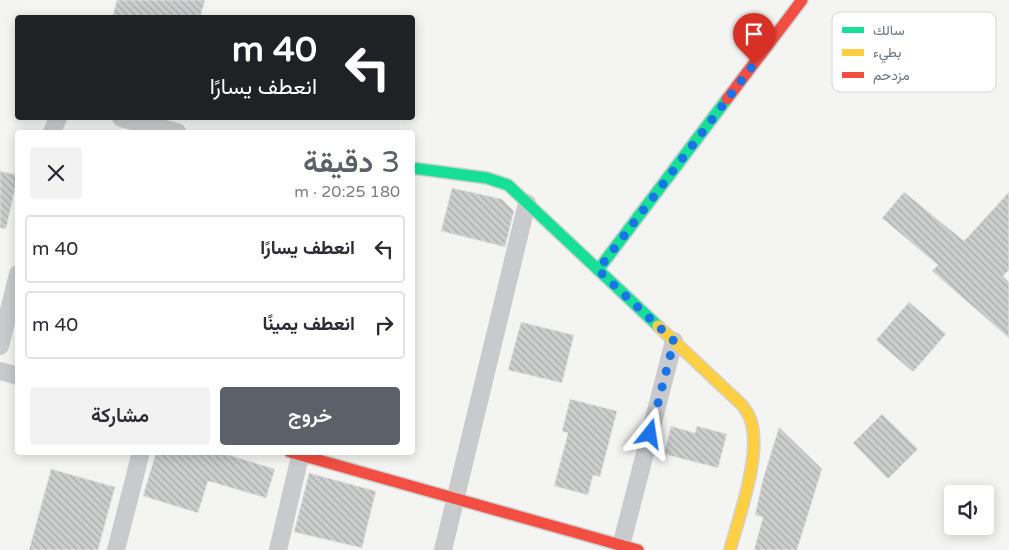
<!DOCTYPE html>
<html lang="ar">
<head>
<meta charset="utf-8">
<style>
	body { margin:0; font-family:"Varela Round",Vazirmatn,sans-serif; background:#f2f2f3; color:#2b2b33; direction:rtl; height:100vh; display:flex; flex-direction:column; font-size:19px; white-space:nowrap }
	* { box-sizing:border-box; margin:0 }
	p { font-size:16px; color:#7c7c81 }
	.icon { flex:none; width:28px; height:28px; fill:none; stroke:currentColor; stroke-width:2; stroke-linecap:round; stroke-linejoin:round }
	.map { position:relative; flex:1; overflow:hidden; direction:ltr }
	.side { position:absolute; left:15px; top:130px; width:400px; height:325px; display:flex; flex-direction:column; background:#fff; border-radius:5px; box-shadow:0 2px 12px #0003; direction:rtl }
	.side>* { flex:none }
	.guide { position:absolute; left:15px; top:15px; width:400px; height:105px; border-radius:5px; box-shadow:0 2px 12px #0003; direction:rtl; background:#202124; color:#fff; overflow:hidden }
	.controls { position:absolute; left:944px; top:485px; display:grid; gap:10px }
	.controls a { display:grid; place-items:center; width:50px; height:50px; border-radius:5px; background:#fff; box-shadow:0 2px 12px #0003; font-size:25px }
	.pin { position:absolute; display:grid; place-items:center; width:42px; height:42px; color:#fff; margin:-51px -21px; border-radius:50% 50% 50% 0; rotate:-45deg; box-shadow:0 0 5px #0007 }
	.pin .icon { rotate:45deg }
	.me { position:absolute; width:55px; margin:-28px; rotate:15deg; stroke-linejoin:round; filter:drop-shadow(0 0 4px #0008) }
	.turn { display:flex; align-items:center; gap:18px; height:105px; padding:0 15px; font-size:22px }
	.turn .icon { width:65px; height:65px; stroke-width:2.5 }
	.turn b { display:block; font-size:35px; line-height:42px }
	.round { display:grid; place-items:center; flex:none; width:52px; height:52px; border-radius:5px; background:#f2f2f3 }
	.headline { display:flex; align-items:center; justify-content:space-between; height:85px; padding:0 15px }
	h1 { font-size:30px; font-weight:600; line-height:38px; color:#5c6068 }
	.primary-button { display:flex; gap:10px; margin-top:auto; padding:10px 15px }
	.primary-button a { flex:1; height:58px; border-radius:5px; background:#5c6068; color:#fff; font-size:20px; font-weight:600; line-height:58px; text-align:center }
	.primary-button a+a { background:#f2f2f3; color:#2b2b33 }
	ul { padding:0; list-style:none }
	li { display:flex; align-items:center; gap:15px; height:68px; margin:0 10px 8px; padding:0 5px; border:2px solid #e1e1e2; border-radius:5px }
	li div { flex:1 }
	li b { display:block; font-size:19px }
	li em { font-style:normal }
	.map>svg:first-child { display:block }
</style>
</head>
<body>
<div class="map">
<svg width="1009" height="550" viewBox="0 0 1009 550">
	<defs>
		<pattern id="building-back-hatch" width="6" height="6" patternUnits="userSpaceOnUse" patternTransform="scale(1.25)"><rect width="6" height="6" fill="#cccdcd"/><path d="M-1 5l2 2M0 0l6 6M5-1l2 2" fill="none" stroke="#a9abac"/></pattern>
	</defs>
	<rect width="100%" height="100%" fill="#f4f4f3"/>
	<path fill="url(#building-back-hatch)" stroke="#e4e4e3" d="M 117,0 L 205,0 L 200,18 L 112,18 Z
		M 0,171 L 18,175 L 6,229 L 0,228 Z
		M 452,188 L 502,199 L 514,211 L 505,247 L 441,231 Z
		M 904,192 L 964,241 L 1009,192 L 1009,270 L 1003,276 L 1009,282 L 1009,338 L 932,271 L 938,265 L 882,218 Z
		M 909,302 L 946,334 L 913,372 L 876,340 Z
		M 521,322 L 574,335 L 562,383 L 508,370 Z
		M 570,399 L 617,411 L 600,477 L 593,475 L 588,495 L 554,486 L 568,433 L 562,431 Z
		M 882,414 L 918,449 L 888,479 L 853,443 Z
		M 671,426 L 695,433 L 697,426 L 727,434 L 718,468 L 664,454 Z
		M 779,427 L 822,469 L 797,550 L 754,550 L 763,517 L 755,515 L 763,479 Z
		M 156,452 L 219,452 L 275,469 L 266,498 L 208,481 L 198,513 L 143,496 Z
		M 51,469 L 115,487 L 98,550 L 29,550 Z
		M 309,473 L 376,491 L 362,548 L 294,532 Z"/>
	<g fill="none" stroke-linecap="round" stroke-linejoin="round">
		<g stroke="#d1d2d2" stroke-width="14">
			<path id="fast" d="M 412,168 L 487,178 L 508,185 L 658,326
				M 598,270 L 727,99"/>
		</g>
		<g stroke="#d1d2d2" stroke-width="14">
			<path id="slow" d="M 658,326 L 742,405 C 745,409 748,413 750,418 C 763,452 739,516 730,550"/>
		</g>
		<g stroke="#d1d2d2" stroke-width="14">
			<path id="jam" d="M 727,99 L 802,0
				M 290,452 L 638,550"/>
		</g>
		<path stroke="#c9cacb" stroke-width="18" d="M 121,118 L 177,132
			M 52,132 L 58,118
			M 0,346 L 18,274
			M 0,371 L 18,376
			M 116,550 L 141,452
			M 278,550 L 301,452
			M 443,550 L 527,203
			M 620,550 L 674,341"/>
		<use href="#fast" stroke="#16e098" stroke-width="11"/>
		<use href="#slow" stroke="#ffcf43" stroke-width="11"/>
		<use href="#jam" stroke="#f24e42" stroke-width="11"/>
	</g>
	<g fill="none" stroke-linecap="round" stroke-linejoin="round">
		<path stroke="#1a73e8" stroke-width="9" stroke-dasharray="0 16.2" d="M 650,434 L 674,341 L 598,270 L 754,64"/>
	</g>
	<rect x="832" y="12" width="164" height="80" rx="8" fill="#fff" stroke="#d1d5d9" stroke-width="1"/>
	<rect x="842" y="27" width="22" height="6" fill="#16e098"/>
	<rect x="842" y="49" width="22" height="7" fill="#ffcf43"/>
	<rect x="842" y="72" width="22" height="6" fill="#f24e42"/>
	<g font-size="14" fill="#677480">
		<text x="873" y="35">سالك</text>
		<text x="873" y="57">بطيء</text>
		<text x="873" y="80">مزدحم</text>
	</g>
</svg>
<div class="controls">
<a><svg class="icon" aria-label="sound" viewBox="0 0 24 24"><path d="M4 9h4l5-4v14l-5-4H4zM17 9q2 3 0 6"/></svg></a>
</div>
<div class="pin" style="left:754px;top:64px;background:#d93025"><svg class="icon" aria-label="arrive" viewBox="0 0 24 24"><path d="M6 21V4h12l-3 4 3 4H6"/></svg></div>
<svg class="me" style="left:650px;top:434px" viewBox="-20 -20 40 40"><path d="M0-17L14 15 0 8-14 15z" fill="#1a73e8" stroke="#fff" stroke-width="4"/></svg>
<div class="guide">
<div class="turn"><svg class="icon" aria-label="left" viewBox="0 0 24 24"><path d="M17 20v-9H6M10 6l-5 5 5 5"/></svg><div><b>40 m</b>انعطف يسارًا</div></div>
</div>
<section class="side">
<div class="headline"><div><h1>3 دقيقة</h1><p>180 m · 20:25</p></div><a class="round"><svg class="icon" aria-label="close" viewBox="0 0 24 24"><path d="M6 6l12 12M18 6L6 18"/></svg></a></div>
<ul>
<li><svg class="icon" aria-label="left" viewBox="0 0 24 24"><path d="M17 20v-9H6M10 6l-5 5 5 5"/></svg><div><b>انعطف يسارًا</b></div><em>40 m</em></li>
<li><svg class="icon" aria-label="right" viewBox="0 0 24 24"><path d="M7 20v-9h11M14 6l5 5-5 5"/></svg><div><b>انعطف يمينًا</b></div><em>40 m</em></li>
</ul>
<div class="primary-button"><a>خروج</a><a>مشاركة</a></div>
</section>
</div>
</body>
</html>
